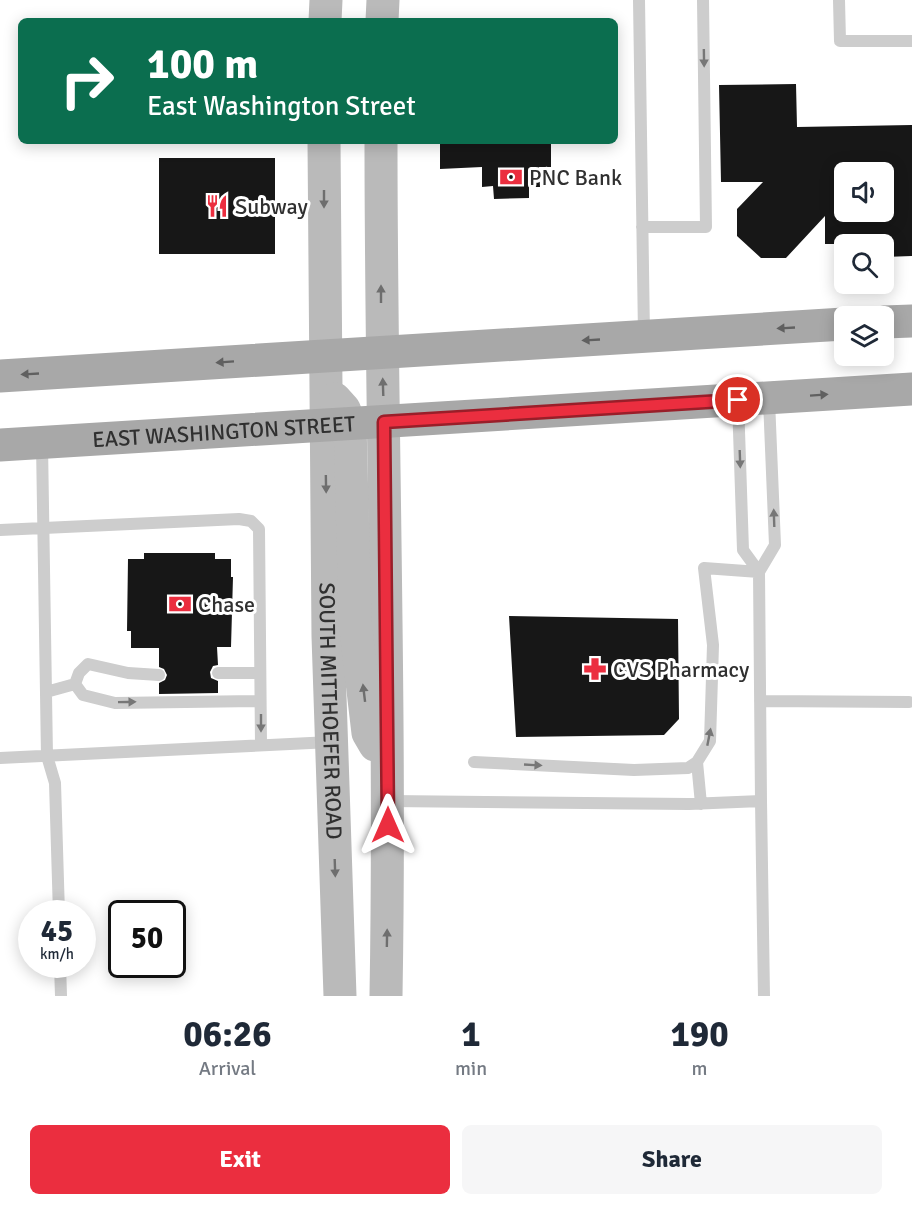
<!DOCTYPE html>
<html lang="en">
<head>
<meta charset="utf-8">
<style>
	body { margin:0; font-family:Signika,sans-serif; background:#f6f6f7; color:#1f2937; height:100vh; display:flex; flex-direction:column; font-size:22px; white-space:nowrap }
	* { box-sizing:border-box; margin:0 }
	p { font-size:20px; color:#747a83 }
	.icon { flex:none; width:33px; height:33px; fill:none; stroke:currentColor; stroke-width:2; stroke-linecap:round; stroke-linejoin:round }
	.map { position:relative; height:996px; overflow:hidden }
	.details { display:flex; flex-direction:column; background:#fff; flex:1 }
	.details>* { flex:none }
	.banner { position:absolute; left:18px; top:18px; width:600px; height:126px; border-radius:9px; box-shadow:0 3px 15px #0003; background:#0b6e4f; color:#fff; overflow:hidden }
	.tools { position:absolute; left:834px; top:162px; display:grid; gap:12px }
	.tools a { display:grid; place-items:center; width:60px; height:60px; border-radius:9px; background:#fff; box-shadow:0 3px 15px #0003; font-size:30px }
	.speed { position:absolute; left:18px; top:900px; display:flex; gap:12px; font-size:30px; font-weight:700; text-align:center }
	.speed>* { display:grid; place-content:center; width:78px; height:78px; border-radius:50%; background:#fff; box-shadow:0 3px 15px #0003; line-height:1 }
	.speed small { font-size:15px; font-weight:400 }
	.speed .limit { border:3px solid #111; border-radius:9px; background:#fff; color:#111 }
	.pin { position:absolute; display:grid; place-items:center; width:51px; height:51px; color:#fff; margin:-26px; border:3px solid #fff; border-radius:50%; box-shadow:0 2px 6px #0007 }
	.me { position:absolute; width:66px; margin:-33px; rotate:0deg; stroke-linejoin:round; filter:drop-shadow(0 0 4px #0008) }
	.turn { display:flex; align-items:center; gap:21px; height:126px; padding:0 30px; font-size:27px }
	.turn .icon { width:78px; height:78px; stroke-width:2.5 }
	.turn b { display:block; font-size:42px; line-height:51px }
	.eta { display:flex; justify-content:space-evenly; align-items:center; height:102px; text-align:center }
	.eta b { font-size:36px; font-weight:700; line-height:42px }
	.primary-button { display:flex; gap:12px; margin-top:auto; padding:12px 30px }
	.primary-button a { flex:1; height:69px; border-radius:9px; background:#eb2e3f; color:#fff; font-size:24px; font-weight:700; line-height:69px; text-align:center }
	.primary-button a+a { background:#f6f6f7; color:#1f2937 }
	.map>svg:first-child { display:block }
</style>
</head>
<body>
<div class="map">
<svg width="912" height="996" viewBox="0 0 912 996">
	<rect width="100%" height="100%" fill="#fff"/>
	<path fill="#171717" fill-rule="evenodd" d="M 796,84 L 797,127 L 912,125 L 912,256 L 884,257 L 884,244 L 825,244 L 825,216 L 786,258 L 761,258 L 737,236 L 737,209 L 763,182 L 721,182 L 719,85 ZM 844,172 L 884,172 L 884,212 L 844,212 Z
		M 440,141 L 551,141 L 551,167 L 539,167 L 540,187 L 529,187 L 529,198 L 494,199 L 493,186 L 482,187 L 482,167 L 440,169 Z
		M 159,158 L 275,158 L 275,254 L 159,254 Z
		M 144,553 L 215,553 L 215,559 L 231,559 L 231,577 L 233,577 L 231,647 L 217,647 L 218,665 L 213,666 L 210,672 L 211,678 L 218,681 L 218,693 L 159,694 L 159,683 L 165,680 L 167,675 L 164,669 L 159,667 L 159,648 L 131,648 L 131,631 L 127,631 L 128,559 L 144,559 Z
		M 509,616 L 678,619 L 679,719 L 664,735 L 516,737 Z"/>
	<g fill="none" stroke-linecap="round" stroke-linejoin="round">
		<path stroke="#cdcdcd" stroke-width="12" d="M 639,0 L 644,335
			M 839,0 L 840,41 L 912,41
			M 642,227 L 706,227 L 703,0
			M 738,401 L 743,550 L 759,572
			M 42,444 L 47,756 L 55,783 L 59,914
			M 0,530 L 239,519 L 251,521 L 259,529 L 261,745
			M 218,673 L 260,673
			M 75,684 L 83,695 L 115,703 L 260,701
			M 46,692 L 75,684 L 79,673 L 88,664 L 128,673 L 159,675
			M 760,701 L 909,702
			M 0,758 L 331,742
			M 474,762 L 634,770 L 688,768 L 697,762 L 710,741 L 713,645 L 704,568 L 759,572
			M 697,762 L 701,804
			M 389,801 L 689,804 L 761,801 L 759,572 L 775,545 L 769,400
			M 761,801 L 764,996
			M 60,964 L 61,996"/>
		<g stroke="#bababa" stroke-width="33">
			<path d="M 325,21 L 326,0"/>
			<path d="M 382,21 L 383,0"/>
			<path id="s1" d="M 324,141 L 328,636 L 340,996"/>
			<path d="M 381,141 C 381,426 391,711 386,996"/>
			<path d="M 335,399 L 344,409 L 350,424 L 355,622 L 368,733 L 375,745"/>
		</g>
		<g stroke="#a8a8a8" stroke-width="33">
			<path d="M 884,322 L 912,321"/>
			<path d="M 0,376 L 844,324"/>
			<path id="s2" d="M 0,445 L 912,389"/>
		</g>
	</g>
	<defs><path id="oneway-solid" d="M-6-.8H1V-3.2L6.5 0L1 3.2V.8H-6Z" transform="scale(1.5)"/></defs>
	<g fill="#777">
		<use href="#oneway-solid" transform="translate(704 58) rotate(89)"/>
		<use href="#oneway-solid" transform="translate(740 459) rotate(88)"/>
		<use href="#oneway-solid" transform="translate(774 518) rotate(-92)"/>
		<use href="#oneway-solid" transform="translate(127 702) rotate(-1)"/>
		<use href="#oneway-solid" transform="translate(261 723) rotate(90)"/>
		<use href="#oneway-solid" transform="translate(709 737) rotate(-79)"/>
		<use href="#oneway-solid" transform="translate(533 765) rotate(3)"/>
	</g>
	<g fill="#6e6e6e">
		<use href="#oneway-solid" transform="translate(324 199) rotate(90)"/>
		<use href="#oneway-solid" transform="translate(381 294) rotate(-90)"/>
		<use href="#oneway-solid" transform="translate(383 387) rotate(-92)"/>
		<use href="#oneway-solid" transform="translate(326 484) rotate(89)"/>
		<use href="#oneway-solid" transform="translate(364 693) rotate(-97)"/>
		<use href="#oneway-solid" transform="translate(335 868) rotate(88)"/>
		<use href="#oneway-solid" transform="translate(387 938) rotate(-89)"/>
	</g>
	<g fill="#606060">
		<use href="#oneway-solid" transform="translate(786 328) rotate(177)"/>
		<use href="#oneway-solid" transform="translate(591 340) rotate(177)"/>
		<use href="#oneway-solid" transform="translate(225 362) rotate(176)"/>
		<use href="#oneway-solid" transform="translate(30 374) rotate(177)"/>
		<use href="#oneway-solid" transform="translate(819 395) rotate(-4)"/>
	</g>
	<g fill="none" stroke-linecap="round" stroke-linejoin="round">
		<g stroke="#991e29" stroke-width="15">
			<path id="route" d="M 388,825 L 384,422 L 738,400"/>
		</g>
		<use href="#route" stroke="#eb2e3f" stroke-width="10"/>
	</g>
	<defs>
		<g id="bank-bare" transform="scale(1.8)"><path d="M-6-4H6V4H-6ZM0-2.3a2.3 2.3 0 1 0 0 4.6a2.3 2.3 0 1 0 0-4.6Z" fill="#eb2e3f" stroke="#fff" stroke-width="2.5" paint-order="stroke"/></g>
		<g id="restaurant-bare" transform="scale(1.8)"><path d="M-5-6h1v4h1v-4h1v4h1v-4h1v5L-1.5 .5V6h-2V.5L-5-1ZM5-6V6H3V1.5H1.5Q1.5-4 5-6Z" fill="#eb2e3f" stroke="#fff" stroke-width="2.5" paint-order="stroke"/></g>
		<g id="pharmacy-bare" transform="scale(1.8)"><path d="M-2-6h4v4h4v4h-4v4h-4v-4h-4v-4h4Z" fill="#eb2e3f" stroke="#fff" stroke-width="2.5" paint-order="stroke"/></g>
	</defs>
	<g fill-rule="evenodd">
		<use href="#bank-bare" x="511" y="177"/>
		<use href="#restaurant-bare" x="217" y="206"/>
		<use href="#bank-bare" x="180" y="604"/>
		<use href="#pharmacy-bare" x="595" y="669"/>
	</g>
	<g text-anchor="middle" stroke-width="6" stroke-linejoin="round" paint-order="stroke">
		<g font-size="22" fill="#303030" stroke="#fff" text-anchor="start">
			<text x="529" y="185">PNC Bank</text>
			<text x="235" y="214">Subway</text>
			<text x="198" y="612">Chase</text>
			<text x="613" y="677">CVS Pharmacy</text>
		</g>
		<g font-size="22" fill="#303030" stroke="#fff">
			<text dy="8" stroke="none"><textPath href="#s2" startOffset="224">EAST WASHINGTON STREET</textPath></text>
			<text dy="8" stroke="none"><textPath href="#s1" startOffset="570">SOUTH MITTHOEFER ROAD</textPath></text>
		</g>
	</g>
</svg>
<div class="tools">
<a><svg class="icon" aria-label="sound" viewBox="0 0 24 24"><path d="M4 9h4l5-4v14l-5-4H4zM17 9q2 3 0 6"/></svg></a>
<a><svg class="icon" aria-label="search" viewBox="0 0 24 24"><circle cx="10" cy="10" r="6"/><path d="M15 15l6 6"/></svg></a>
<a><svg class="icon" aria-label="layers" viewBox="0 0 24 24"><path d="M12 4l9 5-9 5-9-5zM3 14l9 5 9-5"/></svg></a>
</div>
<div class="speed"><div>45<small>km/h</small></div><div class="limit">50</div></div>
<div class="pin" style="left:738px;top:400px;background:#d93025"><svg class="icon" aria-label="arrive" viewBox="0 0 24 24"><path d="M6 21V4h12l-3 4 3 4H6"/></svg></div>
<svg class="me" style="left:388px;top:825px" viewBox="-20 -20 40 40"><path d="M0-17L14 15 0 8-14 15z" fill="#eb2e3f" stroke="#fff" stroke-width="4"/></svg>
<div class="banner">
<div class="turn"><svg class="icon" aria-label="right" viewBox="0 0 24 24"><path d="M7 20v-9h11M14 6l5 5-5 5"/></svg><div><b>100 m</b>East Washington Street</div></div>
</div>
</div>
<section class="details">
<div class="eta">
<div><b>06:26</b><p>Arrival</p></div>
<div><b>1</b><p>min</p></div>
<div><b>190</b><p>m</p></div>
</div>
<div class="primary-button"><a>Exit</a><a>Share</a></div>
</section>
</body>
</html>
